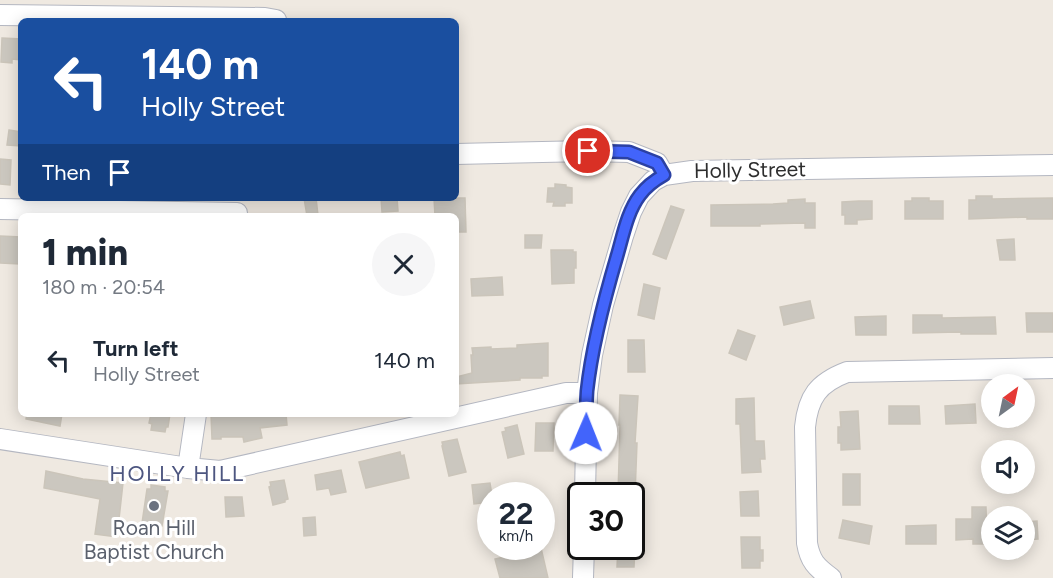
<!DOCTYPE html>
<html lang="en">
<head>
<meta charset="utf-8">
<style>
	body { margin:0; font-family:Figtree,sans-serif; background:#f6f6f7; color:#1f2937; height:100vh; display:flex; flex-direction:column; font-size:22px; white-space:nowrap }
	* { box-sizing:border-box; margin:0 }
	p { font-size:20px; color:#747a83 }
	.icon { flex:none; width:33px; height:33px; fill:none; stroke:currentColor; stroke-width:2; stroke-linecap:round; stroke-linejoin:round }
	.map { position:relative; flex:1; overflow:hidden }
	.drawer { position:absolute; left:18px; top:213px; width:441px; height:204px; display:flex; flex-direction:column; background:#fff; border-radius:9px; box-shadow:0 3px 15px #0003 }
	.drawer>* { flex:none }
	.hud { position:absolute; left:18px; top:18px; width:441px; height:183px; border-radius:9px; box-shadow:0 3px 15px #0003; background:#1a4fa0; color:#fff; overflow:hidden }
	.needle { width:39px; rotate:33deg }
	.buttons { position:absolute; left:981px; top:374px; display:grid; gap:12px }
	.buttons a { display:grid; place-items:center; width:54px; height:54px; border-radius:50%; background:#fff; box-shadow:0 3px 15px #0003; font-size:30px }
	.speed { position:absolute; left:477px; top:482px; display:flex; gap:12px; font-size:30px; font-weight:700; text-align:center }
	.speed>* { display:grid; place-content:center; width:78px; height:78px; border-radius:50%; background:#fff; box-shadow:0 3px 15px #0003; line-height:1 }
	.speed small { font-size:15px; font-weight:400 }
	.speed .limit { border:3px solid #111; border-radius:9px; background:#fff; color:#111 }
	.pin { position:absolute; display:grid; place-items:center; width:51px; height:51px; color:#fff; margin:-26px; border:3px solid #fff; border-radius:50%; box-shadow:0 2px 6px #0007 }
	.me { position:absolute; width:66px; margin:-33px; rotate:1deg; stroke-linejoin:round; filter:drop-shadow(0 0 4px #0008) }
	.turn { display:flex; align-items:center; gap:21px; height:126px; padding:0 24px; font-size:27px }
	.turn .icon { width:78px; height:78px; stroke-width:2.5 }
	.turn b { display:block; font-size:42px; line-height:51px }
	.then { display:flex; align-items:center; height:57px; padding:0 24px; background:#0003; gap:12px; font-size:22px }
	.round { display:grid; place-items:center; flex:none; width:63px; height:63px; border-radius:32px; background:#f6f6f7 }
	.overview { display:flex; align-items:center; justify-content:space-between; height:102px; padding:0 24px }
	h1 { font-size:36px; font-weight:800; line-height:45px }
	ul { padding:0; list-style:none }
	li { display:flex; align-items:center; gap:18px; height:90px; padding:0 24px }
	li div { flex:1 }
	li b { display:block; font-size:22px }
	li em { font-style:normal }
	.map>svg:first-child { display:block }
</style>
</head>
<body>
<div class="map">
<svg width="1053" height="578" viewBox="0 0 1053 578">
	<rect width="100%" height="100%" fill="#efe9e1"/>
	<path fill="#cbc7bf" stroke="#cbc5ba" stroke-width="1.5" d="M 2,38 L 21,39 L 21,60 L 12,59 L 12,63 L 1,62 Z
		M 9,130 L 21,132 L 21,146 L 7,145 Z
		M 0,159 L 11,160 L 10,185 L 0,184 Z
		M 555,184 L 566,185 L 566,187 L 572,188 L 572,203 L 565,203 L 565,206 L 553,206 L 554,202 L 547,202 L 548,188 L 555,188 Z
		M 976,196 L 992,196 L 992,199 L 1053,198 L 1053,219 L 1027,219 L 1027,217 L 969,219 L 969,200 L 976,200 Z
		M 304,198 L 316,198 L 318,215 L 307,216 Z
		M 381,198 L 397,198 L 398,211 L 382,212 Z
		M 434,198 L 465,198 L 466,232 L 456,232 L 456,216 L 435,216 Z
		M 912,198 L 929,198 L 929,201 L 943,201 L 943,219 L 905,219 L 905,201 L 912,201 Z
		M 805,199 L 805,203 L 815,203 L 815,228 L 805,228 L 805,223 L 760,224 L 760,226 L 711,226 L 711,205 L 773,204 L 788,203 L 788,200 Z
		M 859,201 L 872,201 L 872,219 L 857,220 L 857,224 L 845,224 L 845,215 L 842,215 L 842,202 Z
		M 671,206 L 684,210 L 666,259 L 653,254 Z
		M 525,235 L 542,235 L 541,248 L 525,248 Z
		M 0,236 L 21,237 L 20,264 L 0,263 Z
		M 1014,239 L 1015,260 L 1000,260 L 997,240 Z
		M 551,250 L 573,250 L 573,252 L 576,252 L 576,268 L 574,268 L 574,283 L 552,284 Z
		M 502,277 L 503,295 L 472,296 L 471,279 Z
		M 644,284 L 660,288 L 654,319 L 638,315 Z
		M 810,301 L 814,318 L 784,325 L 780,307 Z
		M 1026,313 L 1053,313 L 1053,332 L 1027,332 Z
		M 913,315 L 942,315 L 942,318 L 995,317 L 996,334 L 961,334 L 961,332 L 913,333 Z
		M 886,316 L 886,335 L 856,335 L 855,317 Z
		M 738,330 L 755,336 L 746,360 L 729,353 Z
		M 628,340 L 644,340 L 645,372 L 628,372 Z
		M 548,343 L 548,376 L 542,376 L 542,378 L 520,378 L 520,380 L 456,384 L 456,377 L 472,373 L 471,355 L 473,355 L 472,348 L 491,347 L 491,349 L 517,348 L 517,345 Z
		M 620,395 L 638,396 L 635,443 L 637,443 L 635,495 L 618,495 L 620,425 L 619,425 Z
		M 754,398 L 755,441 L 764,441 L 765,459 L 760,459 L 761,472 L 742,473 L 740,424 L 736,424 L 736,399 Z
		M 975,404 L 976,423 L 946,424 L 945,406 Z
		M 889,406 L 919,406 L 920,424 L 889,424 Z
		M 858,411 L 860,449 L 841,450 L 841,443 L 838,443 L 838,427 L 841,427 L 840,412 Z
		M 27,414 L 62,414 L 60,426 L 26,419 Z
		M 151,414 L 170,414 L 168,427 L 166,427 L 165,432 L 151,430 L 152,424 L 149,423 Z
		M 211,414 L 286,414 L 287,425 L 260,428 L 262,438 L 244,442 L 243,437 L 221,437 L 221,439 L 212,439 Z
		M 536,423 L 554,423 L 553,451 L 535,451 Z
		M 517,425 L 524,454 L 508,458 L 502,432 L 506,431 L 505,428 Z
		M 457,439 L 466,472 L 449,476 L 442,446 L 443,446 L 442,442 Z
		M 400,452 L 401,456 L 404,455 L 409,478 L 366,488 L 359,462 Z
		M 341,470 L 346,492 L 331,495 L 329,488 L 317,490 L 315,475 Z
		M 46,471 L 83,479 L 123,483 L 117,537 L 95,534 L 100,499 L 44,488 Z
		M 843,474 L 860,474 L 860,505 L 843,505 Z
		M 284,480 L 288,499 L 285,500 L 285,502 L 273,505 L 269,487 L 271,486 L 270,482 Z
		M 490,483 L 492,495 L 490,495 L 490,502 L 474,504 L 472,485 Z
		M 151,485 L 165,487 L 165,491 L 168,491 L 162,526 L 142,523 L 147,489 L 151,489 Z
		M 758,491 L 759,516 L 741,516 L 740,492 Z
		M 225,497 L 242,497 L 244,516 L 226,517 Z
		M 972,507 L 986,507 L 987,544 L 973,544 L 973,539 L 956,540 L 956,519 L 972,519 Z
		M 315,517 L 316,535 L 304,536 L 303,518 Z
		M 843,520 L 872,526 L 869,544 L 839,538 Z
		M 1037,521 L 1038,539 L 1024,540 L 1024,522 Z
		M 936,525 L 936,544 L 906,544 L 906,526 Z
		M 741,537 L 760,537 L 760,550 L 763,550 L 763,561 L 760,561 L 760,568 L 742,568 Z
		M 618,546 L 635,546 L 634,567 L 617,567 Z
		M 541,548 L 548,578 L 500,578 L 495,559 Z"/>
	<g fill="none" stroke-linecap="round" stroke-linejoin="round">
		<g stroke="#b4b7c1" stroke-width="22">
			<path id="minor" d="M 0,15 L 265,18 L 276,20
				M 456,154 L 588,151 L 629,152 L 657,163 L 664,175
				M 0,209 L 237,213
				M 0,439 L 188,468 L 220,471 L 566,393 L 587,393
				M 188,468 L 196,414
				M 585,495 L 587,393 L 592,355 L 603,305 L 623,236 L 631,212 L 639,196 L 653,181 L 664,175 L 692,171 L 1053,165
				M 583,578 L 584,546
				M 831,578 C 816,567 810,561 807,543 L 805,427 C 808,397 818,383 847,372 L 1053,368"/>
		</g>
		<use href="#minor" stroke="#fff" stroke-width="20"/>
	</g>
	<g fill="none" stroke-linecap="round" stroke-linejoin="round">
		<g stroke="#2b41a3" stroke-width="15">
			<path id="route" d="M 586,433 C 586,419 586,405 587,391 C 592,345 604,300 617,256 C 623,236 627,212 640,195 C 646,187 655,180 664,175 L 657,163 L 629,152 L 588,151"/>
		</g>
		<use href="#route" stroke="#4264fb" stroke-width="10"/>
	</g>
	<circle fill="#6b7280" stroke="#fff" stroke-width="2" cx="154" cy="506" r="6"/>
	<g text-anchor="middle" stroke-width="6" stroke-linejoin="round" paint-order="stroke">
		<g font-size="21" fill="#2e2e2e" stroke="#fff">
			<text transform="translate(750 170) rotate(-1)" y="7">Holly Street</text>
		</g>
		<g font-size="21" fill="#5b616d" stroke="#fff">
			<text x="154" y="535">Roan Hill<tspan x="154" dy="24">Baptist Church</tspan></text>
		</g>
		<g font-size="22" letter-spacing="1.5" fill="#4d5680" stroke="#fff">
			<text x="177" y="481">HOLLY HILL</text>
		</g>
	</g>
</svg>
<div class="buttons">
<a><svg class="needle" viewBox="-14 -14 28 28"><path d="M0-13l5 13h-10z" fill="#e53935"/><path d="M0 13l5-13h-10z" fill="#747a83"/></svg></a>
<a><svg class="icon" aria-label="sound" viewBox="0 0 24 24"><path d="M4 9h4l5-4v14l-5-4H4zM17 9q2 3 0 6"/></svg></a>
<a><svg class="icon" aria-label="layers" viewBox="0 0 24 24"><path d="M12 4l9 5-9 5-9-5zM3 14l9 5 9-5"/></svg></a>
</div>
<div class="speed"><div>22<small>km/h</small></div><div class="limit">30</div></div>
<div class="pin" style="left:588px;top:151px;background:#d93025"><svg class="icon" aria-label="arrive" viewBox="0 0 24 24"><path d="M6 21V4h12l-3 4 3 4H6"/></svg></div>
<svg class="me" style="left:586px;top:433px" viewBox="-20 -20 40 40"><circle r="19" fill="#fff"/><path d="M0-13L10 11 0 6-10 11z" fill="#4264fb"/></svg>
<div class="hud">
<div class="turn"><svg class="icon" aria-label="left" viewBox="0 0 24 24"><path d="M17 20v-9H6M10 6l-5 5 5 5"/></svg><div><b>140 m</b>Holly Street</div></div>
<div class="then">Then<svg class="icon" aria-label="arrive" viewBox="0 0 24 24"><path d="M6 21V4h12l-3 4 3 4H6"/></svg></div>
</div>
<section class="drawer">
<div class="overview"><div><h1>1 min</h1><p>180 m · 20:54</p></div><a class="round"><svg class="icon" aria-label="close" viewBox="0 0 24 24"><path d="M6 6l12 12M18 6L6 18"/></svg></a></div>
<ul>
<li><svg class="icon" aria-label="left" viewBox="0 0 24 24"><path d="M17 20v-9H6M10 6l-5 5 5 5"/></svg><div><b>Turn left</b><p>Holly Street</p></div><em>140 m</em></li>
</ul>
</section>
</div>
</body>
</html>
